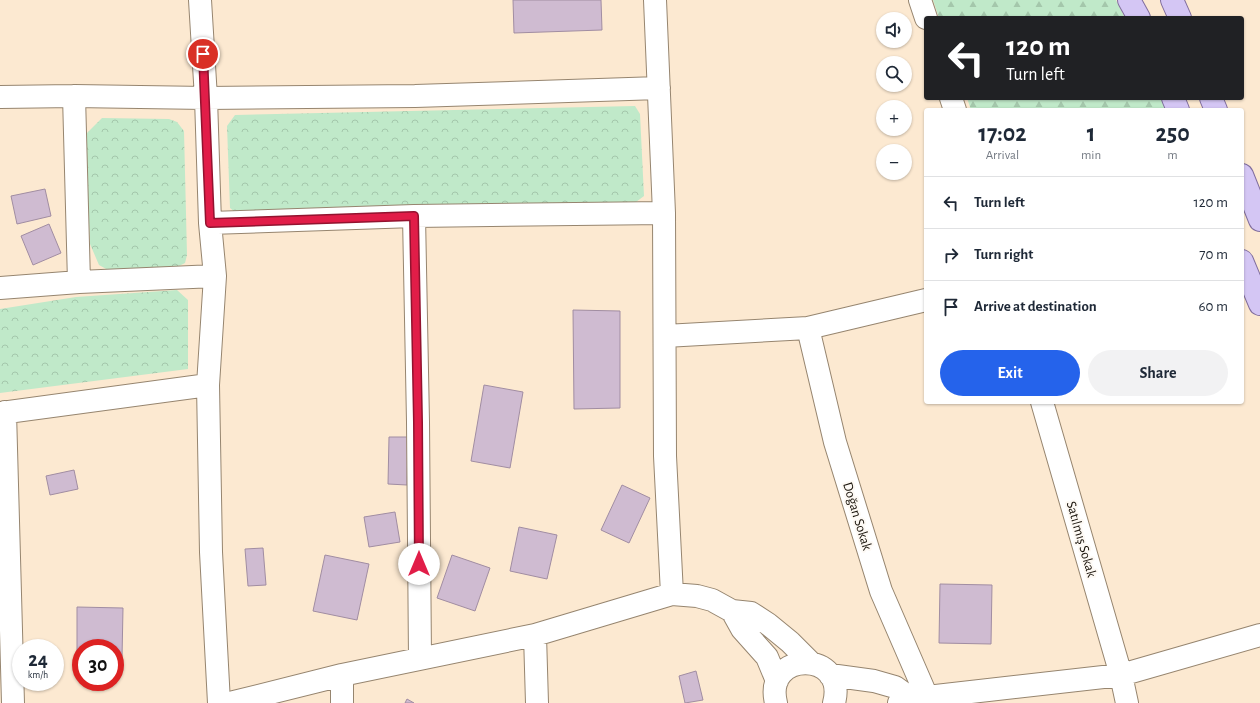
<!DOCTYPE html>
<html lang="en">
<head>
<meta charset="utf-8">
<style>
	body { margin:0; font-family:"Alegreya Sans",sans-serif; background:#f2f2f3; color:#1f2937; height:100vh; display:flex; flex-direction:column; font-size:15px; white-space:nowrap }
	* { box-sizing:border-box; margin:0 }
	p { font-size:13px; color:#747a83 }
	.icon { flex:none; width:22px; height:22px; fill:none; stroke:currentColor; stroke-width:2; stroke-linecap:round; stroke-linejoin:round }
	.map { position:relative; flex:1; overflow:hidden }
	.sheet { position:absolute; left:924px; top:108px; width:320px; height:296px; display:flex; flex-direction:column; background:#fff; border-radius:4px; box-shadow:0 1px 3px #0004 }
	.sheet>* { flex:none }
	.top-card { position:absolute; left:924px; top:16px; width:320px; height:84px; border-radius:4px; box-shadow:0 1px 3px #0004; background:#202124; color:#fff; overflow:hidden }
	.buttons { position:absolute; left:876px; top:12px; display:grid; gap:8px }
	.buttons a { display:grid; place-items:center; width:36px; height:36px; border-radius:50%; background:#fff; box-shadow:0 1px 3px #0004; font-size:20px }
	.speed { position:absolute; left:12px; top:639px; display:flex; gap:8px; font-size:20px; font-weight:700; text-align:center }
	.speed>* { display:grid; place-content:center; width:52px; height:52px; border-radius:50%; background:#fff; box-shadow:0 1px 3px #0004; line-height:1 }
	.speed small { font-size:10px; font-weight:400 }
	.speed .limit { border:6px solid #d22; background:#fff; color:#111 }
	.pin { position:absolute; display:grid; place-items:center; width:34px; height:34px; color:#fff; margin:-17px; border:2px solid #fff; border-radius:50%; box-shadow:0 1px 4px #0007 }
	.me { position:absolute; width:44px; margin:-22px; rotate:0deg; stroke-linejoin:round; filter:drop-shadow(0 0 3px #0008) }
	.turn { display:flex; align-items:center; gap:14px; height:84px; padding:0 16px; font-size:18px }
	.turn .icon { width:52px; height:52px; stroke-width:2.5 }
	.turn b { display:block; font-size:28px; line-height:34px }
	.eta { display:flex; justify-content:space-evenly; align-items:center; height:68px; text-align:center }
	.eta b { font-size:24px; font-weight:700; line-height:28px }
	.button { display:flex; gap:8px; margin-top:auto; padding:8px 16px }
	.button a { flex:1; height:46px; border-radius:24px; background:#2563eb; color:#fff; font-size:16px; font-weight:700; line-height:46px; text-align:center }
	.button a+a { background:#f2f2f3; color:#1f2937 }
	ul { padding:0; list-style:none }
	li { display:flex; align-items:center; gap:12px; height:52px; padding:0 16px; border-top:1px solid #e0e1e3 }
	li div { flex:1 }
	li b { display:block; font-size:15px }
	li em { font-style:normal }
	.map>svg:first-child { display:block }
</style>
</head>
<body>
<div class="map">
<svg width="1260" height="703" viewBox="0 0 1260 703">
	<defs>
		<pattern id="forest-firs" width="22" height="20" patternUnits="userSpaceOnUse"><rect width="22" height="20" fill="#c0e9c9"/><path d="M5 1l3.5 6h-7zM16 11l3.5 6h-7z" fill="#a4c7ab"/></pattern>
		<pattern id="park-crowns" width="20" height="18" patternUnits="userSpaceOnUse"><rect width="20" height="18" fill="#c0e9c9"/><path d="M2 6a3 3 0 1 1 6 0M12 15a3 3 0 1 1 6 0" fill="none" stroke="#a4c7ab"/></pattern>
	</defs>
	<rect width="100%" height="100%" fill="#fce9d1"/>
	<path fill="url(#forest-firs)" d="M 933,0 L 1116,0 L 1125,18 L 939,18 Z
		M 967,98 L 1163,98 L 1168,110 L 971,110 Z"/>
	<path fill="url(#park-crowns)" d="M 635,106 L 640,114 L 644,196 L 636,202 L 236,213 L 230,208 L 227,126 L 235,115 Z
		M 102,118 L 169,119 L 177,122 L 184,131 L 187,255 L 185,263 L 175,268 L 108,270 L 99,265 L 90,244 L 85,135 Z
		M 177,290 L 188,300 L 188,369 L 0,393 L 0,309 L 76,297 Z"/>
	<path fill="#cfbbd1" stroke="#a18da2" d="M 513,0 L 601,0 L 602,30 L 514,33 Z
		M 45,189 L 51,216 L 17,224 L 11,196 Z
		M 49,224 L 61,253 L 33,265 L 21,236 Z
		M 573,310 L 620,311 L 620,408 L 574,409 Z
		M 484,385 L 523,392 L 510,468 L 471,461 Z
		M 389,437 L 408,437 L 407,485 L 388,484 Z
		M 74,470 L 78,489 L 50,495 L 46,476 Z
		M 622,485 L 650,498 L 629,543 L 601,530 Z
		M 395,512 L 400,542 L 369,547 L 364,517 Z
		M 519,527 L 557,535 L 547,579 L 510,571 Z
		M 263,548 L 266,585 L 248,586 L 245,549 Z
		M 325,555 L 369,564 L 357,620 L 313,611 Z
		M 452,555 L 490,568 L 475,611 L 437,598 Z
		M 940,584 L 992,585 L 991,644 L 939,643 Z
		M 77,607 L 123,608 L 122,658 L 115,658 L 115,648 L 81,648 L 81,657 L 77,657 Z
		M 696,671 L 703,700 L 685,703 L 679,676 Z
		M 407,699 L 414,703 L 405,703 Z"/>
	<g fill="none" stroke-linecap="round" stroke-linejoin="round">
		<g stroke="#96856f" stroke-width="24">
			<path id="minor" d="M 200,0 L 206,98 L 210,223 L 215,276 L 208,385 L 211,552 L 219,703
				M 655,0 L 664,213 L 665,456 L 672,594
				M 920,0 L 926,18
				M 74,96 L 79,282
				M 0,97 L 74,96 L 206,98 L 415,96 L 659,88
				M 951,98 L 955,110
				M 414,216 L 664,213
				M 210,223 L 414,216 L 418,422 L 420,658
				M 0,288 L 79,282 L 215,276
				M 808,328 L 835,442 L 881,591 L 927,697
				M 665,336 L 808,328 L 926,300
				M 1042,402 L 1121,675 L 1127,703
				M 5,412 L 13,703
				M 0,413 L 208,385
				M 732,611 L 742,629 L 767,657 L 777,681
				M 535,635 L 537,703
				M 830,675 L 874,681 L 895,687 L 909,697
				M 230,703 L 342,675 L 535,635 L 672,594 L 697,596 L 712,600 L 732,611 L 751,613 L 768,624 L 790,642 L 810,662
				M 342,703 L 342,675
				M 776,703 C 763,650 848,650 834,703
				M 899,703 L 909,697 L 927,697 L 1121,675 L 1260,635"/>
		</g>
		<g stroke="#806e9d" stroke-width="24">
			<path id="major" d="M 1129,0 L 1139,18
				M 1172,0 L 1180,18
				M 1173,98 L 1178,110
				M 1211,98 L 1216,110
				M 1242,175 L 1260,220
				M 1242,261 L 1260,304"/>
		</g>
		<use href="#minor" stroke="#fff" stroke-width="22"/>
		<use href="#major" stroke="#d4c6f4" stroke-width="22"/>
	</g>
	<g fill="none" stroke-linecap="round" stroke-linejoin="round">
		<g stroke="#92132f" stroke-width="10">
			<path id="route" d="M 203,54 L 210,223 L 414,216 L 418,422 L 419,564"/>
		</g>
		<use href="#route" stroke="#e11d48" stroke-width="7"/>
	</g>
	<g text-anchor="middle" stroke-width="4" stroke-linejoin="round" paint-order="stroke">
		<g font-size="14" fill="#18120a" stroke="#fdf9f4">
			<text transform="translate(858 516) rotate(73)" y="5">Doğan Sokak</text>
			<text transform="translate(1082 539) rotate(74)" y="5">Satılmış Sokak</text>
		</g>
	</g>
</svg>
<div class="buttons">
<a><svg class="icon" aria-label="sound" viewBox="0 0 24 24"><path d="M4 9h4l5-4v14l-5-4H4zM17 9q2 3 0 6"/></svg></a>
<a><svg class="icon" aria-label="search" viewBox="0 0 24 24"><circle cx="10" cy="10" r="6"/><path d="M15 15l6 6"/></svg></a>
<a>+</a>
<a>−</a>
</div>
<div class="speed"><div>24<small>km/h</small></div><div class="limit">30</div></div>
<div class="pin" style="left:203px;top:54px;background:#d93025"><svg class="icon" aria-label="arrive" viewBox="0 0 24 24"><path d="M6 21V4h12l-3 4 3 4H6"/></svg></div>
<svg class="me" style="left:419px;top:564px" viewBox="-20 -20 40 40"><circle r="19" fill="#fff"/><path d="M0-13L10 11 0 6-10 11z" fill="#e11d48"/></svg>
<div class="top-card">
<div class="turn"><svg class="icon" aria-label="left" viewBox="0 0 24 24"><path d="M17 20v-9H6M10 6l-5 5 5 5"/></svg><div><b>120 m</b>Turn left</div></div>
</div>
<section class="sheet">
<div class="eta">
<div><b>17:02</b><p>Arrival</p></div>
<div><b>1</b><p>min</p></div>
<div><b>250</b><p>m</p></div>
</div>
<ul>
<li><svg class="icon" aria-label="left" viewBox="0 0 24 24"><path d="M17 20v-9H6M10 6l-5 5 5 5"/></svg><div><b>Turn left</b></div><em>120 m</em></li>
<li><svg class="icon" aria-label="right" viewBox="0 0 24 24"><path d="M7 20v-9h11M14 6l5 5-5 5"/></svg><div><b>Turn right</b></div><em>70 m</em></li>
<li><svg class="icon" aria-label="arrive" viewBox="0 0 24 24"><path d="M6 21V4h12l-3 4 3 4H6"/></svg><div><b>Arrive at destination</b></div><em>60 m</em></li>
</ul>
<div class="button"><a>Exit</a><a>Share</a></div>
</section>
</div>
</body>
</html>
